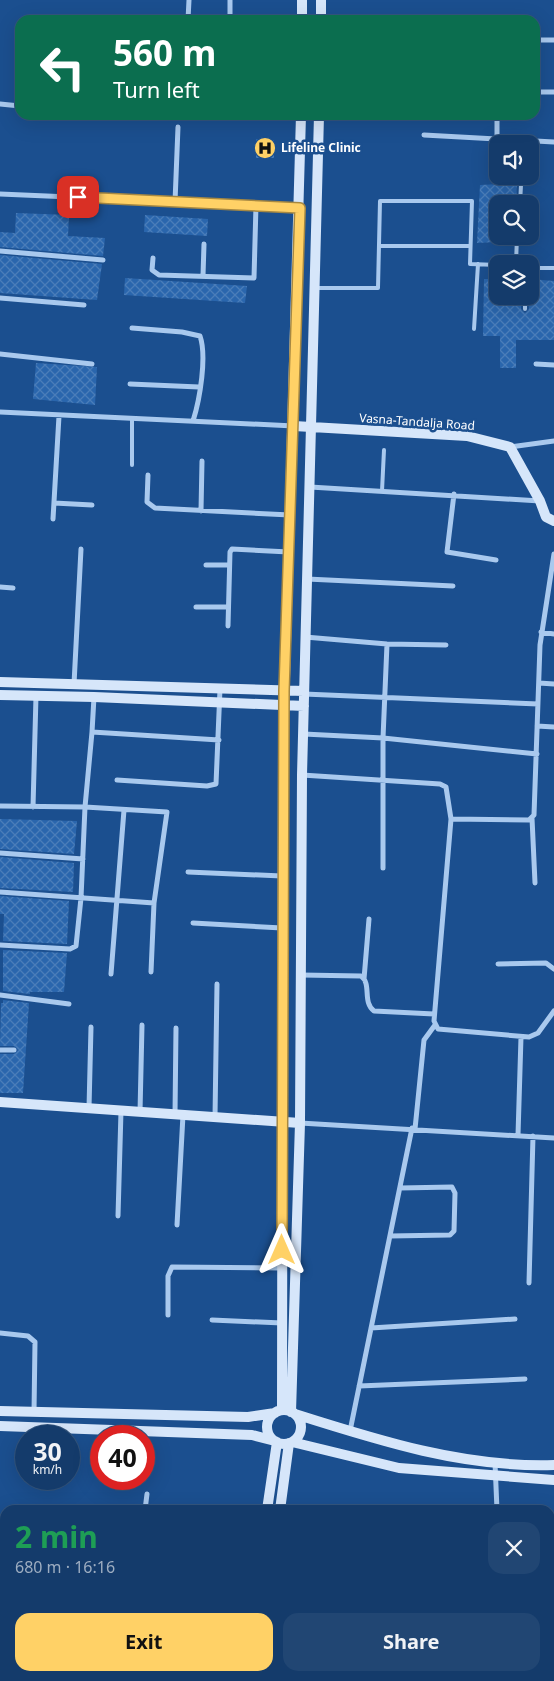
<!DOCTYPE html>
<html lang="en">
<head>
<meta charset="utf-8">
<style>
	body { margin:0; font-family:"Noto Sans",sans-serif; background:#214673; color:#f1f3f6; height:100vh; display:flex; flex-direction:column; font-size:19px; white-space:nowrap }
	* { box-sizing:border-box; margin:0 }
	p { font-size:16px; color:#9dadc1 }
	.icon { flex:none; width:28px; height:28px; fill:none; stroke:currentColor; stroke-width:2; stroke-linecap:round; stroke-linejoin:round }
	.map { position:relative; flex:1; overflow:hidden }
	.details { position:absolute; left:0px; top:1505px; width:555px; height:176px; display:flex; flex-direction:column; background:#143b6b; border-radius:15px 15px 0 0; box-shadow:0 5px 20px #0002,0 0 0 1px #33557e }
	.details>* { flex:none }
	.top-card { position:absolute; left:15px; top:15px; width:525px; height:105px; border-radius:15px; box-shadow:0 5px 20px #0002,0 0 0 1px #33557e; background:#0b6e4f; color:#fff; overflow:hidden }
	.controls { position:absolute; left:489px; top:135px; display:grid; gap:10px }
	.controls a { display:grid; place-items:center; width:50px; height:50px; border-radius:10px; background:#143b6b; box-shadow:0 5px 20px #0002,0 0 0 1px #33557e; font-size:25px }
	.speed { position:absolute; left:15px; top:1425px; display:flex; gap:10px; font-size:25px; font-weight:700; text-align:center }
	.speed>* { display:grid; place-content:center; width:65px; height:65px; border-radius:50%; background:#143b6b; box-shadow:0 5px 20px #0002,0 0 0 1px #33557e; line-height:1 }
	.speed small { font-size:12px; font-weight:400 }
	.speed .limit { border:8px solid #d22; background:#fff; color:#111 }
	.pin { position:absolute; display:grid; place-items:center; width:42px; height:42px; color:#fff; margin:-21px; border-radius:10px; box-shadow:0 2px 8px #0006 }
	.me { position:absolute; width:55px; margin:-28px; rotate:0deg; stroke-linejoin:round; filter:drop-shadow(0 0 4px #0008) }
	.turn { display:flex; align-items:center; gap:18px; height:105px; padding:0 15px; font-size:22px }
	.turn .icon { width:65px; height:65px; stroke-width:2.5 }
	.turn b { display:block; font-size:35px; line-height:42px }
	.round { display:grid; place-items:center; flex:none; width:52px; height:52px; border-radius:15px; background:#214673 }
	.head { display:flex; align-items:center; justify-content:space-between; height:85px; padding:0 15px }
	h1 { font-size:30px; font-weight:700; line-height:38px; color:#1e9e55 }
	.button { display:flex; gap:10px; margin-top:auto; padding:10px 15px }
	.button a { flex:1; height:58px; border-radius:15px; background:#ffd166; color:#111; font-size:20px; font-weight:700; line-height:58px; text-align:center }
	.button a+a { background:#214673; color:#f1f3f6 }
	.map>svg:first-child { display:block }
</style>
</head>
<body>
<div class="map">
<svg width="554" height="1681" viewBox="0 0 554 1681">
	<defs>
		<pattern id="building-cross-hatch" width="8" height="8" patternUnits="userSpaceOnUse" patternTransform="scale(1.25)"><rect width="8" height="8" fill="#2a66ad"/><path d="M0 0l8 8M0 8l8-8" fill="none" stroke="#4a7db9"/></pattern>
	</defs>
	<rect width="100%" height="100%" fill="#1b4f8f"/>
	<path fill="url(#building-cross-hatch)" d="M 256,139 L 274,140 L 274,158 L 256,158 Z
		M 501,184 L 517,184 L 516,204 L 498,204 L 498,242 L 477,243 L 480,185 Z
		M 16,213 L 69,215 L 68,236 L 105,238 L 103,256 L 0,247 L 0,232 L 15,233 Z
		M 145,215 L 208,219 L 207,236 L 144,232 Z
		M 0,255 L 102,264 L 97,300 L 0,293 Z
		M 125,278 L 247,286 L 245,303 L 124,295 Z
		M 484,279 L 498,279 L 498,296 L 521,296 L 521,309 L 525,313 L 529,309 L 530,279 L 554,281 L 554,340 L 516,340 L 516,368 L 500,368 L 500,336 L 483,336 Z
		M 36,363 L 97,367 L 95,405 L 33,399 Z
		M 0,819 L 77,821 L 74,854 L 0,849 Z
		M 0,857 L 74,863 L 73,892 L 0,888 Z
		M 0,896 L 69,901 L 67,944 L 3,941 L 4,914 L 0,914 Z
		M 3,950 L 67,953 L 64,992 L 30,992 L 30,994 L 3,991 Z
		M 3,1000 L 29,1003 L 23,1093 L 0,1093 L 0,1054 L 14,1054 L 18,1050 L 14,1046 L 0,1046 L 1,1003 L 3,1003 Z"/>
	<g fill="none" stroke-linecap="round" stroke-linejoin="round">
		<path stroke="#a9c9ee" stroke-width="4" d="M 520,204 L 521,185
			M 380,246 L 469,246
			M 516,264 L 517,236
			M 530,268 L 554,268
			M 316,288 L 378,288 L 380,201 L 472,201 L 470,264 L 498,265
			M 525,309 L 525,296
			M 474,329 L 478,264
			M 132,465 L 132,419
			M 382,491 L 384,450"/>
		<path stroke="#a9c9ee" stroke-width="5" d="M 230,0 L 230,20
			M 188,20 L 189,0
			M 535,40 L 554,40
			M 535,92 L 554,92
			M 0,104 L 20,106
			M 424,135 L 554,142
			M 497,138 L 497,115
			M 0,194 L 300,207
			M 175,202 L 178,127
			M 0,251 L 103,260
			M 153,258 L 152,270 L 159,275 L 254,278 L 256,205
			M 203,276 L 204,244
			M 0,298 L 84,305
			M 132,328 L 182,332 L 200,336 C 207,356 200,399 193,421
			M 0,354 L 92,364
			M 536,364 L 554,365
			M 130,384 L 199,387
			M 0,412 L 294,426
			M 510,447 L 554,441
			M 148,475 L 147,502 L 155,508 L 290,515
			M 310,487 L 540,501
			M 454,494 L 447,552 L 496,560
			M 54,503 L 92,505
			M 201,511 L 202,461
			M 53,519 L 59,416
			M 206,565 L 228,565
			M 307,579 L 453,586
			M 0,587 L 13,588
			M 196,607 L 228,607
			M 228,626 L 230,552 L 232,549 L 289,552
			M 541,632 L 554,634
			M 305,637 L 387,644 L 446,645
			M 539,683 L 554,684
			M 74,684 L 81,549
			M 304,694 L 538,704
			M 537,726 L 554,727
			M 92,732 L 94,697
			M 304,734 L 383,738 L 537,754
			M 302,775 L 440,784 L 446,787 L 451,819 L 434,1021 L 438,1029 L 529,1037 L 538,1033 L 554,1011
			M 117,780 L 207,786 L 216,784 L 220,689
			M 0,806 L 85,807 L 92,732 L 219,740
			M 33,807 L 36,696
			M 532,818 L 535,883
			M 451,819 L 529,820 L 534,815 L 540,645 L 554,554
			M 0,853 L 83,859
			M 383,868 L 383,738 L 387,644
			M 188,872 L 282,876
			M 0,892 L 154,903
			M 193,923 L 282,928
			M 0,945 L 70,949 L 76,946 L 81,898 L 85,807 L 167,812 L 154,903 L 151,972
			M 498,964 L 546,963 L 554,969
			M 111,974 L 124,810
			M 301,975 L 361,976 C 372,984 362,1002 374,1011 L 434,1014
			M 364,979 L 369,919
			M 0,995 L 69,1004
			M 0,1050 L 14,1050
			M 89,1108 L 91,1027
			M 140,1112 L 142,1025
			M 175,1114 L 176,1028
			M 215,1117 L 217,984
			M 300,1123 L 554,1138
			M 415,1129 L 424,1040 L 435,1025
			M 518,1135 L 521,1037
			M 118,1216 L 121,1111
			M 177,1225 L 183,1115
			M 390,1236 L 450,1235 L 454,1231 L 455,1193 L 452,1187 L 400,1188
			M 529,1283 L 533,1136
			M 168,1315 L 168,1276 L 172,1267 L 282,1268
			M 212,1320 L 282,1323
			M 371,1328 L 515,1319
			M 0,1333 L 28,1336 L 35,1342 L 34,1412
			M 359,1386 L 525,1379
			M 350,1431 L 412,1128
			M 495,1463 L 497,1510
			M 145,1510 L 147,1494
			M 0,1606 L 5,1607
			M 550,1615 L 554,1615
			M 422,1676 L 422,1681
			M 522,1676 L 538,1681
			M 52,1681 L 53,1676
			M 114,1681 L 114,1676
			M 169,1681 L 170,1676
			M 299,1681 L 300,1676
			M 351,1681 L 352,1676
			M 508,1681 L 508,1676"/>
		<path stroke="#d6e6fa" stroke-width="10" d="M 302,20 L 302,0
			M 321,20 L 321,0
			M 294,426 L 467,436 L 510,447 L 540,501 L 546,517 L 554,521
			M 0,682 L 304,691
			M 0,695 L 94,697 L 304,706
			M 0,1102 L 300,1123
			M 282,1410 L 283,749 L 301,115
			M267 1427a17 17 0 1 1 34 0a17 17 0 1 1-34 0Z
			M 0,1411 L 248,1417 L 275,1413
			M 291,1412 L 300,1123 L 302,775 L 319,115
			M 295,1414 C 380,1441 465,1468 554,1465
			M 0,1426 L 252,1435 L 275,1441
			M 292,1442 L 399,1468 L 554,1480
			M 267,1510 L 277,1442
			M 280,1510 L 289,1443
			M 242,1681 L 243,1676
			M 258,1681 L 259,1676"/>
	</g>
	<g fill="none" stroke-linecap="round" stroke-linejoin="round">
		<g stroke="#a68842" stroke-width="12">
			<path id="route" d="M 78,197 L 300,208 L 284,691 L 282,1250"/>
		</g>
		<use href="#route" stroke="#ffd166" stroke-width="9"/>
	</g>
	<defs>
		<g id="hospital-disc" transform="scale(1.125)"><circle r="9.5" fill="#ffd166" stroke="#1b4f8f"/><path d="M-5-5h3v3.5h4V-5h3V5h-3V1.5h-4V5h-3Z" fill="#111"/></g>
	</defs>
	<g fill-rule="evenodd">
		<use href="#hospital-disc" x="265" y="148"/>
	</g>
	<g text-anchor="middle" stroke-width="5" stroke-linejoin="round" paint-order="stroke">
		<g font-size="12" font-weight="bold" fill="#fff" stroke="#1b4f8f" text-anchor="start">
			<text x="281" y="152">Lifeline Clinic</text>
		</g>
		<g font-size="12" fill="#fff" stroke="#1b4f8f">
			<text transform="translate(417 422) rotate(4)" y="4">Vasna-Tandalja Road</text>
		</g>
	</g>
</svg>
<div class="controls">
<a><svg class="icon" aria-label="sound" viewBox="0 0 24 24"><path d="M4 9h4l5-4v14l-5-4H4zM17 9q2 3 0 6"/></svg></a>
<a><svg class="icon" aria-label="search" viewBox="0 0 24 24"><circle cx="10" cy="10" r="6"/><path d="M15 15l6 6"/></svg></a>
<a><svg class="icon" aria-label="layers" viewBox="0 0 24 24"><path d="M12 4l9 5-9 5-9-5zM3 14l9 5 9-5"/></svg></a>
</div>
<div class="speed"><div>30<small>km/h</small></div><div class="limit">40</div></div>
<div class="pin" style="left:78px;top:197px;background:#d93025"><svg class="icon" aria-label="arrive" viewBox="0 0 24 24"><path d="M6 21V4h12l-3 4 3 4H6"/></svg></div>
<svg class="me" style="left:282px;top:1250px" viewBox="-20 -20 40 40"><path d="M0-17L14 15 0 8-14 15z" fill="#ffd166" stroke="#fff" stroke-width="4"/></svg>
<div class="top-card">
<div class="turn"><svg class="icon" aria-label="left" viewBox="0 0 24 24"><path d="M17 20v-9H6M10 6l-5 5 5 5"/></svg><div><b>560 m</b>Turn left</div></div>
</div>
<section class="details">
<div class="head"><div><h1>2 min</h1><p>680 m · 16:16</p></div><a class="round"><svg class="icon" aria-label="close" viewBox="0 0 24 24"><path d="M6 6l12 12M18 6L6 18"/></svg></a></div>
<div class="button"><a>Exit</a><a>Share</a></div>
</section>
</div>
</body>
</html>
